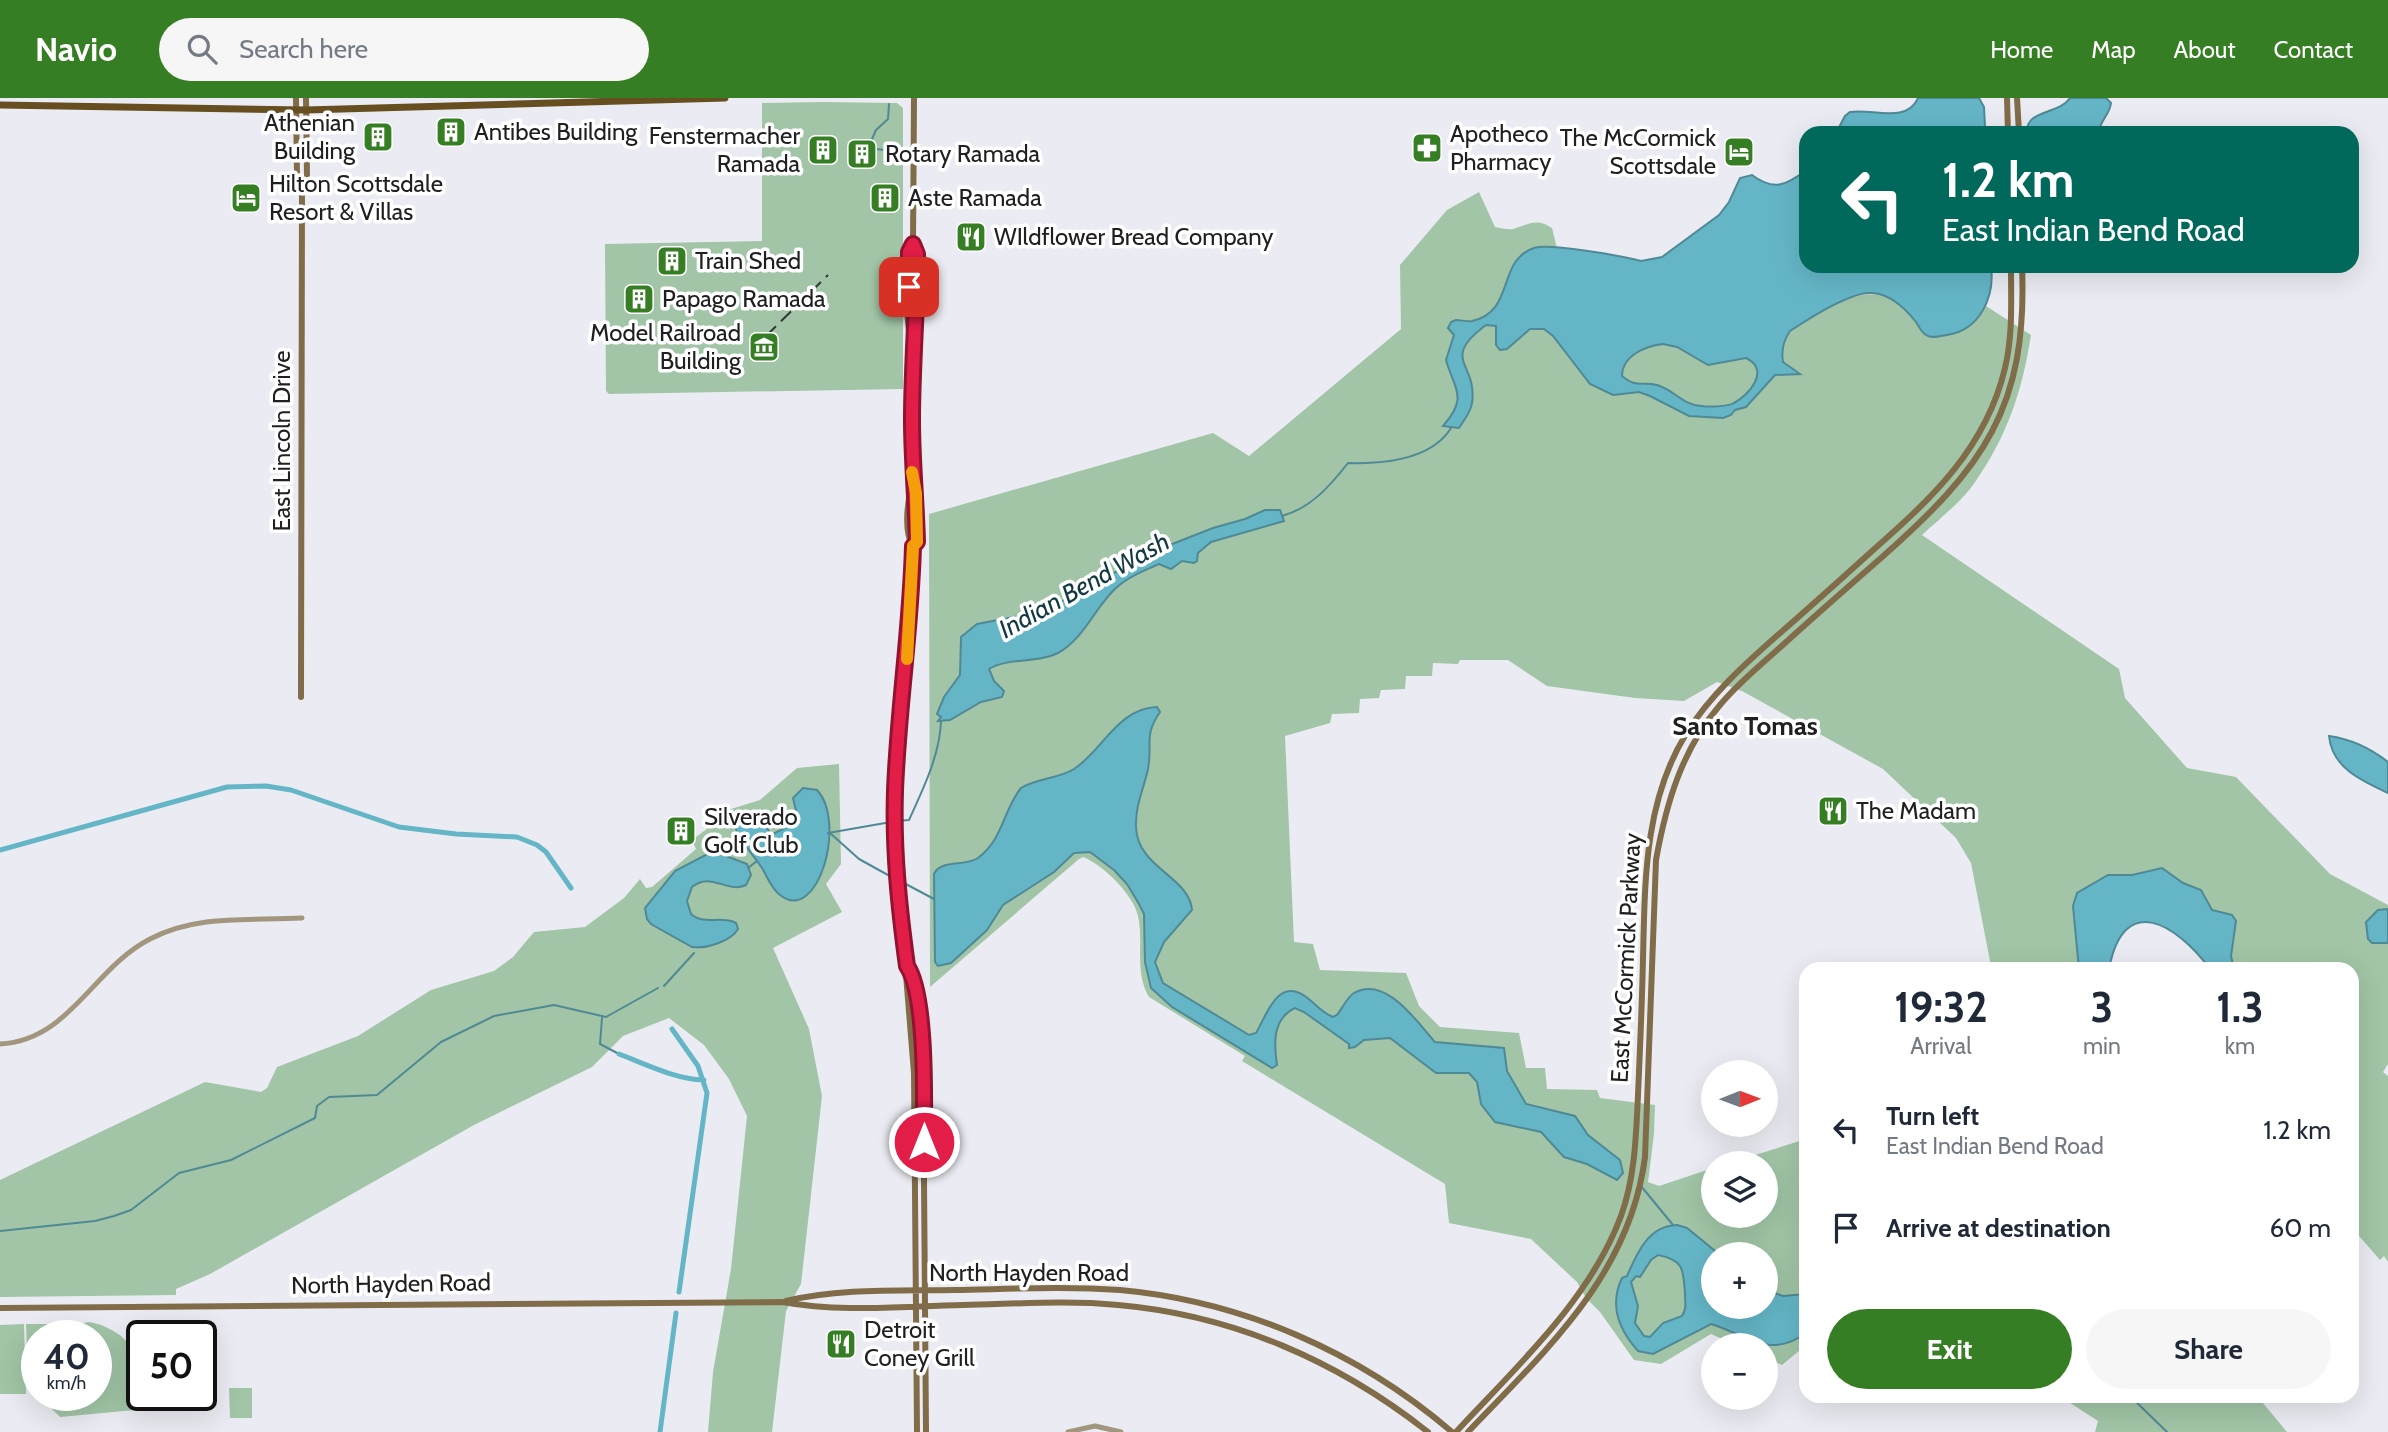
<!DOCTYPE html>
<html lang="en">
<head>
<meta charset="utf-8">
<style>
	body { margin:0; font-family:Cabin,sans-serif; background:#f6f6f7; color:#1f2937; height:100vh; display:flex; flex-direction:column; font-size:26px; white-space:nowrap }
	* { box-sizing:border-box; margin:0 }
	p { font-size:23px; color:#747a83 }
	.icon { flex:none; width:38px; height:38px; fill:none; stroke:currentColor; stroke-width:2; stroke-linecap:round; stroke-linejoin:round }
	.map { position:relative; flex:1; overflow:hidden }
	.sheet { position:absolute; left:1799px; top:864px; width:560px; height:441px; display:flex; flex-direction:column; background:#fff; border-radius:21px; box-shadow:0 7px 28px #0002 }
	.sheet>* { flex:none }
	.hud { position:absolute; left:1799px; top:28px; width:560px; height:147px; border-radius:21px; box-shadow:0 7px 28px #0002; background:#00695c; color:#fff; overflow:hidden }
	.needle { width:46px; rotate:89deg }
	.tools { position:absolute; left:1701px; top:962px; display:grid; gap:14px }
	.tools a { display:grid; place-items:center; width:77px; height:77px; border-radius:50%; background:#fff; box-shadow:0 7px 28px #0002; font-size:35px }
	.speed { position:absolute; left:21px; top:1222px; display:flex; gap:14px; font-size:35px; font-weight:700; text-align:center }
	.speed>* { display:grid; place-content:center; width:91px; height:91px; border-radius:50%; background:#fff; box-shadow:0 7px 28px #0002; line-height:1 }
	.speed small { font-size:18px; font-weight:400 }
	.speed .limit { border:4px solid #111; border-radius:10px; background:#fff; color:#111 }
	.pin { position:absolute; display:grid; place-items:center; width:60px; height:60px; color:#fff; margin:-30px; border-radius:14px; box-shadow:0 4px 10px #0006 }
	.me { position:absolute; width:77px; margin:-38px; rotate:0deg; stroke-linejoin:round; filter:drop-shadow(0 0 5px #0008) }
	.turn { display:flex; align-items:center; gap:24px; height:147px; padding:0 28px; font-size:32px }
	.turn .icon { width:91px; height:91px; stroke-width:2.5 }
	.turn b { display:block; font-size:49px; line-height:60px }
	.eta { display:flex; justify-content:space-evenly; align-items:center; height:119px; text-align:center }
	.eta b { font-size:42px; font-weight:800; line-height:49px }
	.primary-button { display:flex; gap:14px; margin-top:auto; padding:14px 28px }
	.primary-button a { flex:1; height:80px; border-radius:42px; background:#367e23; color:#fff; font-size:28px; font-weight:800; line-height:80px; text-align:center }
	.primary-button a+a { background:#f6f6f7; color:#1f2937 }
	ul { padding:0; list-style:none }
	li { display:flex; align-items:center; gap:21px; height:98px; padding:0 28px }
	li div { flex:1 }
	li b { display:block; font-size:26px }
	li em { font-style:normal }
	header { display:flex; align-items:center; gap:42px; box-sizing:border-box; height:98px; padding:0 35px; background:#367e23; color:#fff }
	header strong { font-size:33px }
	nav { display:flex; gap:38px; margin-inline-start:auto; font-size:24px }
	.search { width:490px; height:63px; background:#f6f6f7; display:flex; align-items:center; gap:18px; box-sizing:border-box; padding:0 24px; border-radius:38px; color:#747a83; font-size:26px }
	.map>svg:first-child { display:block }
</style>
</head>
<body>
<header>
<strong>Navio</strong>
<div class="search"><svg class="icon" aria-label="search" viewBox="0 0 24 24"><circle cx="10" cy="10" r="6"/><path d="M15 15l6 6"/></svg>Search here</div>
<nav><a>Home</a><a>Map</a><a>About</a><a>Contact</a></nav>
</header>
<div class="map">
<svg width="2388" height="1334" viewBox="0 0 2388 1334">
	<rect width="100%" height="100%" fill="#ebecf3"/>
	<path fill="#a1c5a6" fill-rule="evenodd" d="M 823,4 L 897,5 L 903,10 L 903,291 L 609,296 L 606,293 L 605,146 L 762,143 L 762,5 Z
		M 1479,94 L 1495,129 C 1501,130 1508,132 1513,131 C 1528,127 1536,119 1552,130 L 1572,213 L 1786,239 L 1790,233 C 1836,202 1885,170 1922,232 L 1978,219 L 1986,208 L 2031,237 C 2022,294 2007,339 1973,387 C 1960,405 1939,421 1922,437 L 2119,571 L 2125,600 L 2187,670 L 2236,679 L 2330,776 L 2388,807 L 2388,811 L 2378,812 L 2368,841 L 2379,846 L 2388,845 L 2388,966 L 2383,974 L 2388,978 L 2388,1164 L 2384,1158 L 2380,1162 L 2352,1130 L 2352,872 L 2210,871 C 2177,827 2124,792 2109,871 L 1988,871 L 1990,863 L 1971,765 L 1956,740 L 1883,671 L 1742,593 L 1717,584 L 1684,603 L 1635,600 L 1547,588 L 1508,562 L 1460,562 L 1458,566 L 1433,565 L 1432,578 L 1406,578 L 1405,591 L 1381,592 L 1379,600 L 1360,601 L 1359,615 L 1332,616 L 1330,625 L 1285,638 L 1294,844 L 1313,846 L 1320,872 L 1406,875 L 1419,908 L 1440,929 L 1519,935 L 1526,970 L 1545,970 L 1547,991 L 1597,992 L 1600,1000 L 1655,1007 L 1654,1036 L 1648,1084 L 1659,1088 L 1713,1070 L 1713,1118 L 1766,1118 L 1766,1066 L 1727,1066 L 1806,1041 L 1806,1247 L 1782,1267 L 1766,1260 L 1766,1248 L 1738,1248 L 1711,1236 L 1661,1266 L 1634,1262 L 1600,1214 L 1586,1200 L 1577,1184 L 1531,1141 L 1449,1125 L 1445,1086 L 1242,963 L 1245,958 L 1149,899 C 1134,874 1144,845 1138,818 C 1134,797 1102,766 1083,759 L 1079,761 L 930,889 L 929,416 L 1213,335 L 1249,358 L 1401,231 L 1400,167 L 1447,112 ZM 1713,1157 L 1766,1157 L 1766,1209 L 1713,1209 Z
		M 839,666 L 841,766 L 826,786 L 842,814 L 773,850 L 809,931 L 822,998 L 801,1186 L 786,1213 L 772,1334 L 708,1334 L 713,1274 L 731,1171 L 747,1018 L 729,981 L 704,947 L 669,920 L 623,938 L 592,969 L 474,1027 L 210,1176 L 176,1191 L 176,1197 L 0,1199 L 0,1082 L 205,984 L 261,994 L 267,990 L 277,969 L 358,938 L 431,892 L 494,873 L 513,859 L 534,834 L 585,829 L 624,800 L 640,781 L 646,790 L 652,789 L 696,751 L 692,742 L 708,730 L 706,723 L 712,717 L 760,702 L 797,670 Z
		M 89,1224 C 131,1231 157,1273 135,1312 L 60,1319 L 52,1311 L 51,1297 L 96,1297 L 96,1237 L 37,1237 L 37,1254 L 27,1254 L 26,1226 L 54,1226 L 55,1235 L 72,1227 Z
		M 24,1226 L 26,1296 L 0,1296 L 0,1227 Z
		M 229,1290 L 252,1290 L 252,1320 L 230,1320 Z
		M 2061,1299 L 2258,1299 L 2287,1334 L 2095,1334 L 2098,1323 Z"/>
	<path fill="#64b6c7" stroke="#508996" stroke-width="2" fill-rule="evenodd" d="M 1918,0 L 1979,0 L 1984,9 L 1985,29 L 1979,35 L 1836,35 L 1845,18 L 1850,14 C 1871,10 1907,26 1918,0 Z
		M 2070,0 L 2106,0 L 2111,5 C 2110,17 2099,23 2099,35 L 2063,32 L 2027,35 C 2025,11 2059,17 2070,0 Z
		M 1806,72 L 1806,168 L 1991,168 C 1995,199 1980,232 1947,237 C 1940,238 1932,241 1926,237 C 1921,234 1919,228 1916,224 C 1905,210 1891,196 1872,195 C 1851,193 1808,221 1790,233 C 1783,243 1781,252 1783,264 L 1800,276 L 1775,277 L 1746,309 L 1735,312 L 1731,317 L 1723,320 L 1689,318 L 1650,298 L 1639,294 L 1613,297 L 1590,286 L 1553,238 L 1544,231 L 1530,231 L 1507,251 L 1500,252 L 1496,247 L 1496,228 L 1486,227 C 1439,262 1478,265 1472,305 C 1471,314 1464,322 1459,330 L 1443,328 C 1469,299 1454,291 1446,262 L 1454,237 L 1448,230 L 1451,224 L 1456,222 C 1461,222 1467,224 1472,223 C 1516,213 1496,163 1534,150 C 1549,145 1622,158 1641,163 L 1662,159 L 1719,117 L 1729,104 L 1740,80 L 1752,77 C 1773,93 1786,88 1806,72 ZM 1663,246 L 1677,249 L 1708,267 L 1746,260 C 1771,272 1749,297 1734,305 C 1727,309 1709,309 1701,308 C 1683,307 1674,292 1657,287 C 1641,283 1638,291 1622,278 C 1622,258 1645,248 1663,246 Z
		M 1265,412 L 1280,412 L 1284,423 L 1211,444 L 1198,455 L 1197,463 L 1194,465 L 1182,463 L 1171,471 L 1159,466 C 1145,472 1128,479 1116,490 C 1095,509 1084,541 1058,555 C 1036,566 1009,559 989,571 L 994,583 L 1004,593 L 1002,599 L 981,604 L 950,622 L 938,623 L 941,619 L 937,616 L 944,599 L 960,577 L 961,539 L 977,526 L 1035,515 L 1059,505 L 1101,479 L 1131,469 L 1162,450 L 1213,430 L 1245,421 Z
		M 1157,609 L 1160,614 C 1143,639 1153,645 1148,671 C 1144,690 1135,708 1136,729 C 1137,770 1190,779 1192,812 L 1164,844 L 1155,864 L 1163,885 L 1249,937 L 1256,935 C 1269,912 1280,876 1310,902 C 1317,908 1324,916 1333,919 L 1337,917 C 1342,911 1347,899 1354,895 C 1386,877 1417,924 1435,944 L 1504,950 L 1507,973 L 1526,1006 L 1575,1018 L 1588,1037 L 1620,1062 L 1623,1075 L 1617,1082 L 1587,1066 L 1564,1059 L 1541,1034 L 1495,1024 L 1481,1006 L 1477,984 L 1469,975 L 1436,975 L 1390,940 L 1364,942 L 1355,949 L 1349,950 L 1349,946 L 1304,914 L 1295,910 C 1272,921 1274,946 1277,967 L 1272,970 L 1172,909 L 1151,890 L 1145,864 L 1144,816 L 1139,806 L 1127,786 L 1114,772 L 1090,754 L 1074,755 L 1054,774 L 1003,807 L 987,832 L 951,865 L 938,868 L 935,864 L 934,776 C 941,761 965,769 978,760 C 1004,740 1003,712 1021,690 C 1037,680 1058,681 1074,671 C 1102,653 1118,610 1157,609 Z
		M 2329,638 C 2351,641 2370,650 2388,664 L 2388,695 C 2362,683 2332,670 2329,638 Z
		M 803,690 L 817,692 C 847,724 818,827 780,797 C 771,790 768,780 762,770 C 753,756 741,745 735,729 L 739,723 L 759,716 L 771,737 L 797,724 L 798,721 L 793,700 Z
		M 713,753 L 747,766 L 751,777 L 746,787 C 727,796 711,773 692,789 L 687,803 L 691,816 C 705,828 721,817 736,825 L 738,831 C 731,843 707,851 692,849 L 651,826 L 647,821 L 645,810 L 675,773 Z
		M 2162,770 L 2183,785 L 2201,792 L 2212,812 L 2232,817 L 2236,823 L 2231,858 L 2234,871 L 2210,871 C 2177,827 2124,792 2109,871 L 2079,871 L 2073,808 L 2077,795 L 2108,777 L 2132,777 Z
		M 2388,811 L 2388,845 L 2372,845 L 2368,841 L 2366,824 L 2378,812 Z
		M 1677,1127 L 1687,1130 L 1720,1157 L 1713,1157 L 1713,1209 L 1766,1209 L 1766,1192 L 1783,1198 L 1806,1196 L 1806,1235 C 1769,1262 1748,1237 1711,1226 L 1653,1256 L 1638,1253 C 1619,1232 1609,1207 1622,1180 L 1627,1178 C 1637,1155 1648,1128 1677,1127 ZM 1658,1157 C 1685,1162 1683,1173 1685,1195 C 1685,1205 1687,1210 1682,1218 L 1663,1225 L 1650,1239 L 1644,1238 L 1635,1225 L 1638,1208 L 1631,1184 L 1636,1178 L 1640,1179 L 1651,1162 Z"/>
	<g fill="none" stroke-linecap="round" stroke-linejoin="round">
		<path stroke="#508996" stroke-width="2" d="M 889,6 L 888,21 L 876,32 L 872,41 L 876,51 L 893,53
			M 1282,418 C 1311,410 1330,388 1348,365 C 1383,366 1431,362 1451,330
			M 897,723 L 909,722 C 923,691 940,657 941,623
			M 828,735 L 891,724
			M 830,735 L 859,761 L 897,782
			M 748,770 L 757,763
			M 902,784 L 934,801
			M 664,888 L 694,855
			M 602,920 L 600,946 L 619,956
			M 1641,1088 L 1673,1127
			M 0,1133 L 95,1123 L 114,1118 L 131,1112 L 179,1075 L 231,1062 L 315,1020 L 317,1008 L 329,999 L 377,997 L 441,944 L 494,918 L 554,907 L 606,919 L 658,890
			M 2130,1298 L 2167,1334"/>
		<path stroke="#64b6c7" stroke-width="5" d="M 0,752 L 227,689 L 266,688 L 291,692 L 399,729 L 456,736 L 517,739 L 537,747 L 546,754 L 571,790
			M 672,931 L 698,968 L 707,995 L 679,1194
			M 619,956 C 645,966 675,981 704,982
			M 660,1334 L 676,1215"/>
		<path stroke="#a3967e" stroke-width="5" d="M 0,946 C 69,943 93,870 150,841 C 198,816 250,823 302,820
			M 1068,1334 L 1095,1328 L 1121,1334"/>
		<path stroke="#806c48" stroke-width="6" d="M 296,0 L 297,79 L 302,86 L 301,599
			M 2007,0 L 2008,35
			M 2017,0 L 2019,35
			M 302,86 L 307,79 L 306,0
			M 912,244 C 905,226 905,163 913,146
			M 912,385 L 916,395 L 917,444 L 913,448 L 911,505 L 897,668 L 894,729 L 914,975 L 917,1334
			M 913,448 C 903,434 908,401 912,385 L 913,244 L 917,233 L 917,156 L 913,146 L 914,0
			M 907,868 L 912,875 L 923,954 L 926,1334
			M 786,1203 C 840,1190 900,1193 955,1192 C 1010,1191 1065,1188 1120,1192 C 1242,1203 1359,1254 1452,1334
			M 0,1210 L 783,1204 C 841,1215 904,1208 963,1207 C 1015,1206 1067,1202 1118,1207 C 1233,1217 1338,1263 1428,1334
			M 1456,1334 C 1515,1270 1590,1202 1621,1118 C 1635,1079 1636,1039 1638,997 C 1640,952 1642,906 1643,861 C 1645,783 1644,704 1686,636 C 1709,598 1746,565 1779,536 C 1810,509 1840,482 1871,454 C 1930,402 1986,351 2005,270 C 2013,237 2011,202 2011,168
			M 1468,1334 C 1546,1252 1630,1177 1645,1059 L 1656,762 C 1666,706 1682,651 1720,607 C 1739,584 1763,565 1785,545 C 1817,516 1849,488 1881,460 C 1983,370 2028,310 2022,168"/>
		<path stroke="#664e20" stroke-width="7" d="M 0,7 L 306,12 L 725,0"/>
		<path stroke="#353538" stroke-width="2" stroke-dasharray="14 7" stroke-linecap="butt" d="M 766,238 L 828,177"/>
	</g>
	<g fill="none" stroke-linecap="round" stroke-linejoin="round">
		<g stroke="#92132f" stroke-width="18">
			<path id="route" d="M 909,189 L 909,154 L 913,146 L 917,156 C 917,212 912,266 912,322 C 912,363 916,403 917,444 L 913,448 C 911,530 898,611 895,693 C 893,752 899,809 907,868 C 927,897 924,1006 924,1044"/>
		</g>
		<use href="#route" stroke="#e11d48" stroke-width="12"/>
		<path stroke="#f59e0b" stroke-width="12" d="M 907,561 L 913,448 L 917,444 L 916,395 L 912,374"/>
	</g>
	<defs>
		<g id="building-square" transform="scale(1.575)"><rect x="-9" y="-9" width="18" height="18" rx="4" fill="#367e23" stroke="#fff"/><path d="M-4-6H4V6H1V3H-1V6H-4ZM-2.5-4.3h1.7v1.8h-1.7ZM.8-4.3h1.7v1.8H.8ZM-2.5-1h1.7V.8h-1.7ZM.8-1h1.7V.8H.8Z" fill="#fff"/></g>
		<g id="pharmacy-square" transform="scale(1.575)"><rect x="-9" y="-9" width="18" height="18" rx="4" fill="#367e23" stroke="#fff"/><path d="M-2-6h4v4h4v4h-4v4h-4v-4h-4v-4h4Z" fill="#fff"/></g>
		<g id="hotel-square" transform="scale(1.575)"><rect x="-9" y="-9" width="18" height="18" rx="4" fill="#367e23" stroke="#fff"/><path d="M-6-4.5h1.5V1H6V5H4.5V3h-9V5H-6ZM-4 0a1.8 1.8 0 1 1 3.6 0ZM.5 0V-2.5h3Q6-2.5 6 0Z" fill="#fff"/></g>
		<g id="restaurant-square" transform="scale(1.575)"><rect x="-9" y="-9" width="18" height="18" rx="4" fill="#367e23" stroke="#fff"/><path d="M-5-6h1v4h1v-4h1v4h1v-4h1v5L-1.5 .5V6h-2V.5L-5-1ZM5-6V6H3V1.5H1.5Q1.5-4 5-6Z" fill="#fff"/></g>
		<g id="museum-square" transform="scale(1.575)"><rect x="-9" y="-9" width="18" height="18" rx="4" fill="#367e23" stroke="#fff"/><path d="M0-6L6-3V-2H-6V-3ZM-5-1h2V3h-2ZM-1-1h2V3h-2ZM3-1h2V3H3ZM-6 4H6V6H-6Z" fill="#fff"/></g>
	</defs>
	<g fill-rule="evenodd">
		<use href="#building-square" x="451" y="34"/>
		<use href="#building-square" x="378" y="39"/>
		<use href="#pharmacy-square" x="1427" y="50"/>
		<use href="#building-square" x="823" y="52"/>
		<use href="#hotel-square" x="1739" y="54"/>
		<use href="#building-square" x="862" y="56"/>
		<use href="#hotel-square" x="246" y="100"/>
		<use href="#building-square" x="885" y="100"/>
		<use href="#restaurant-square" x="971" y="139"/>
		<use href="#building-square" x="672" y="163"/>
		<use href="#building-square" x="639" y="201"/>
		<use href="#museum-square" x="764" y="249"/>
		<use href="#restaurant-square" x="1833" y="713"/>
		<use href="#building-square" x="681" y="733"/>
		<use href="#restaurant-square" x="841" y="1246"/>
	</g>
	<g text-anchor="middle" stroke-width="7" stroke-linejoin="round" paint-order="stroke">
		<g font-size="24" fill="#202022" stroke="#fff" text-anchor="start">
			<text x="355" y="33" text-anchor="end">Athenian<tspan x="355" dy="28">Building</tspan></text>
			<text x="474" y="42">Antibes Building</text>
			<text x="1450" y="44">Apotheco<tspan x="1450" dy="28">Pharmacy</tspan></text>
			<text x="800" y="46" text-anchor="end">Fenstermacher<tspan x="800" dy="28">Ramada</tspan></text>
			<text x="1716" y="48" text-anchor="end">The McCormick<tspan x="1716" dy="28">Scottsdale</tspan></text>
			<text x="885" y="64">Rotary Ramada</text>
			<text x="269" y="94">Hilton Scottsdale<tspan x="269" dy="28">Resort &amp; Villas</tspan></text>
			<text x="908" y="108">Aste Ramada</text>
			<text x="994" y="147">WIldflower Bread Company</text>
			<text x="695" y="171">Train Shed</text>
			<text x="662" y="209">Papago Ramada</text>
			<text x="741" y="243" text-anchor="end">Model Railroad<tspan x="741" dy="28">Building</tspan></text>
			<text x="1856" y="721">The Madam</text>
			<text x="704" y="727">Silverado<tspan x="704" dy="28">Golf Club</tspan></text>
			<text x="864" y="1240">Detroit<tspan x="864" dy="28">Coney Grill</tspan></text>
		</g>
		<g font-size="24" fill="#202022" stroke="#fff">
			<text transform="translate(282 343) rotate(-90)" y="8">East Lincoln Drive</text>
			<text transform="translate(1626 860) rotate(-87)" y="8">East McCormick Parkway</text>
			<text x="1029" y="1183">North Hayden Road</text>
			<text transform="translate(391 1186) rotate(-1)" y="8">North Hayden Road</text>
		</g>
		<g font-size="26" font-style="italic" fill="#133a42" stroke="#fff">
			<text transform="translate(1084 487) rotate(-29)" y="9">Indian Bend Wash</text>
		</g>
		<g font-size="26" font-weight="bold" fill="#202022" stroke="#fff">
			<text x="1745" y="637">Santo Tomas</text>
		</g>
	</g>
</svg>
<div class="tools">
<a><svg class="needle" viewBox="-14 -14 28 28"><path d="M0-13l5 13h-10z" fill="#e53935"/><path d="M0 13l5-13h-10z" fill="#747a83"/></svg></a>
<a><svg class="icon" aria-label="layers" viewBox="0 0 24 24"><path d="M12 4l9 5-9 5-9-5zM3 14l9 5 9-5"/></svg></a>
<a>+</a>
<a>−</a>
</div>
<div class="speed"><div>40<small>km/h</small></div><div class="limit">50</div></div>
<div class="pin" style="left:909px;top:189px;background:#d93025"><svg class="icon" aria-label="arrive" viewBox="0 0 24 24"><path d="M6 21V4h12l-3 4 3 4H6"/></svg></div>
<svg class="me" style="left:924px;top:1044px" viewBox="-20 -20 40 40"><circle r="17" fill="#e11d48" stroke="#fff" stroke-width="3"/><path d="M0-11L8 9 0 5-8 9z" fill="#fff"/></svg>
<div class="hud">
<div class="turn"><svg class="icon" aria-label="left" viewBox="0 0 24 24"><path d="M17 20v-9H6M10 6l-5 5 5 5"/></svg><div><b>1.2 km</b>East Indian Bend Road</div></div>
</div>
<section class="sheet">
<div class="eta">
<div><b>19:32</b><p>Arrival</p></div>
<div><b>3</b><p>min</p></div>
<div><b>1.3</b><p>km</p></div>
</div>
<ul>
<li><svg class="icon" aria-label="left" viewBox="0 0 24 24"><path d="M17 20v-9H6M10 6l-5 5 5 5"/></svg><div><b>Turn left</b><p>East Indian Bend Road</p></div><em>1.2 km</em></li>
<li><svg class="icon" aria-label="arrive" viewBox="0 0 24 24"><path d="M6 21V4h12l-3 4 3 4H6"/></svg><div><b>Arrive at destination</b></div><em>60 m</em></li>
</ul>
<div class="primary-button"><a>Exit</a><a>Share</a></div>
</section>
</div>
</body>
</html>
